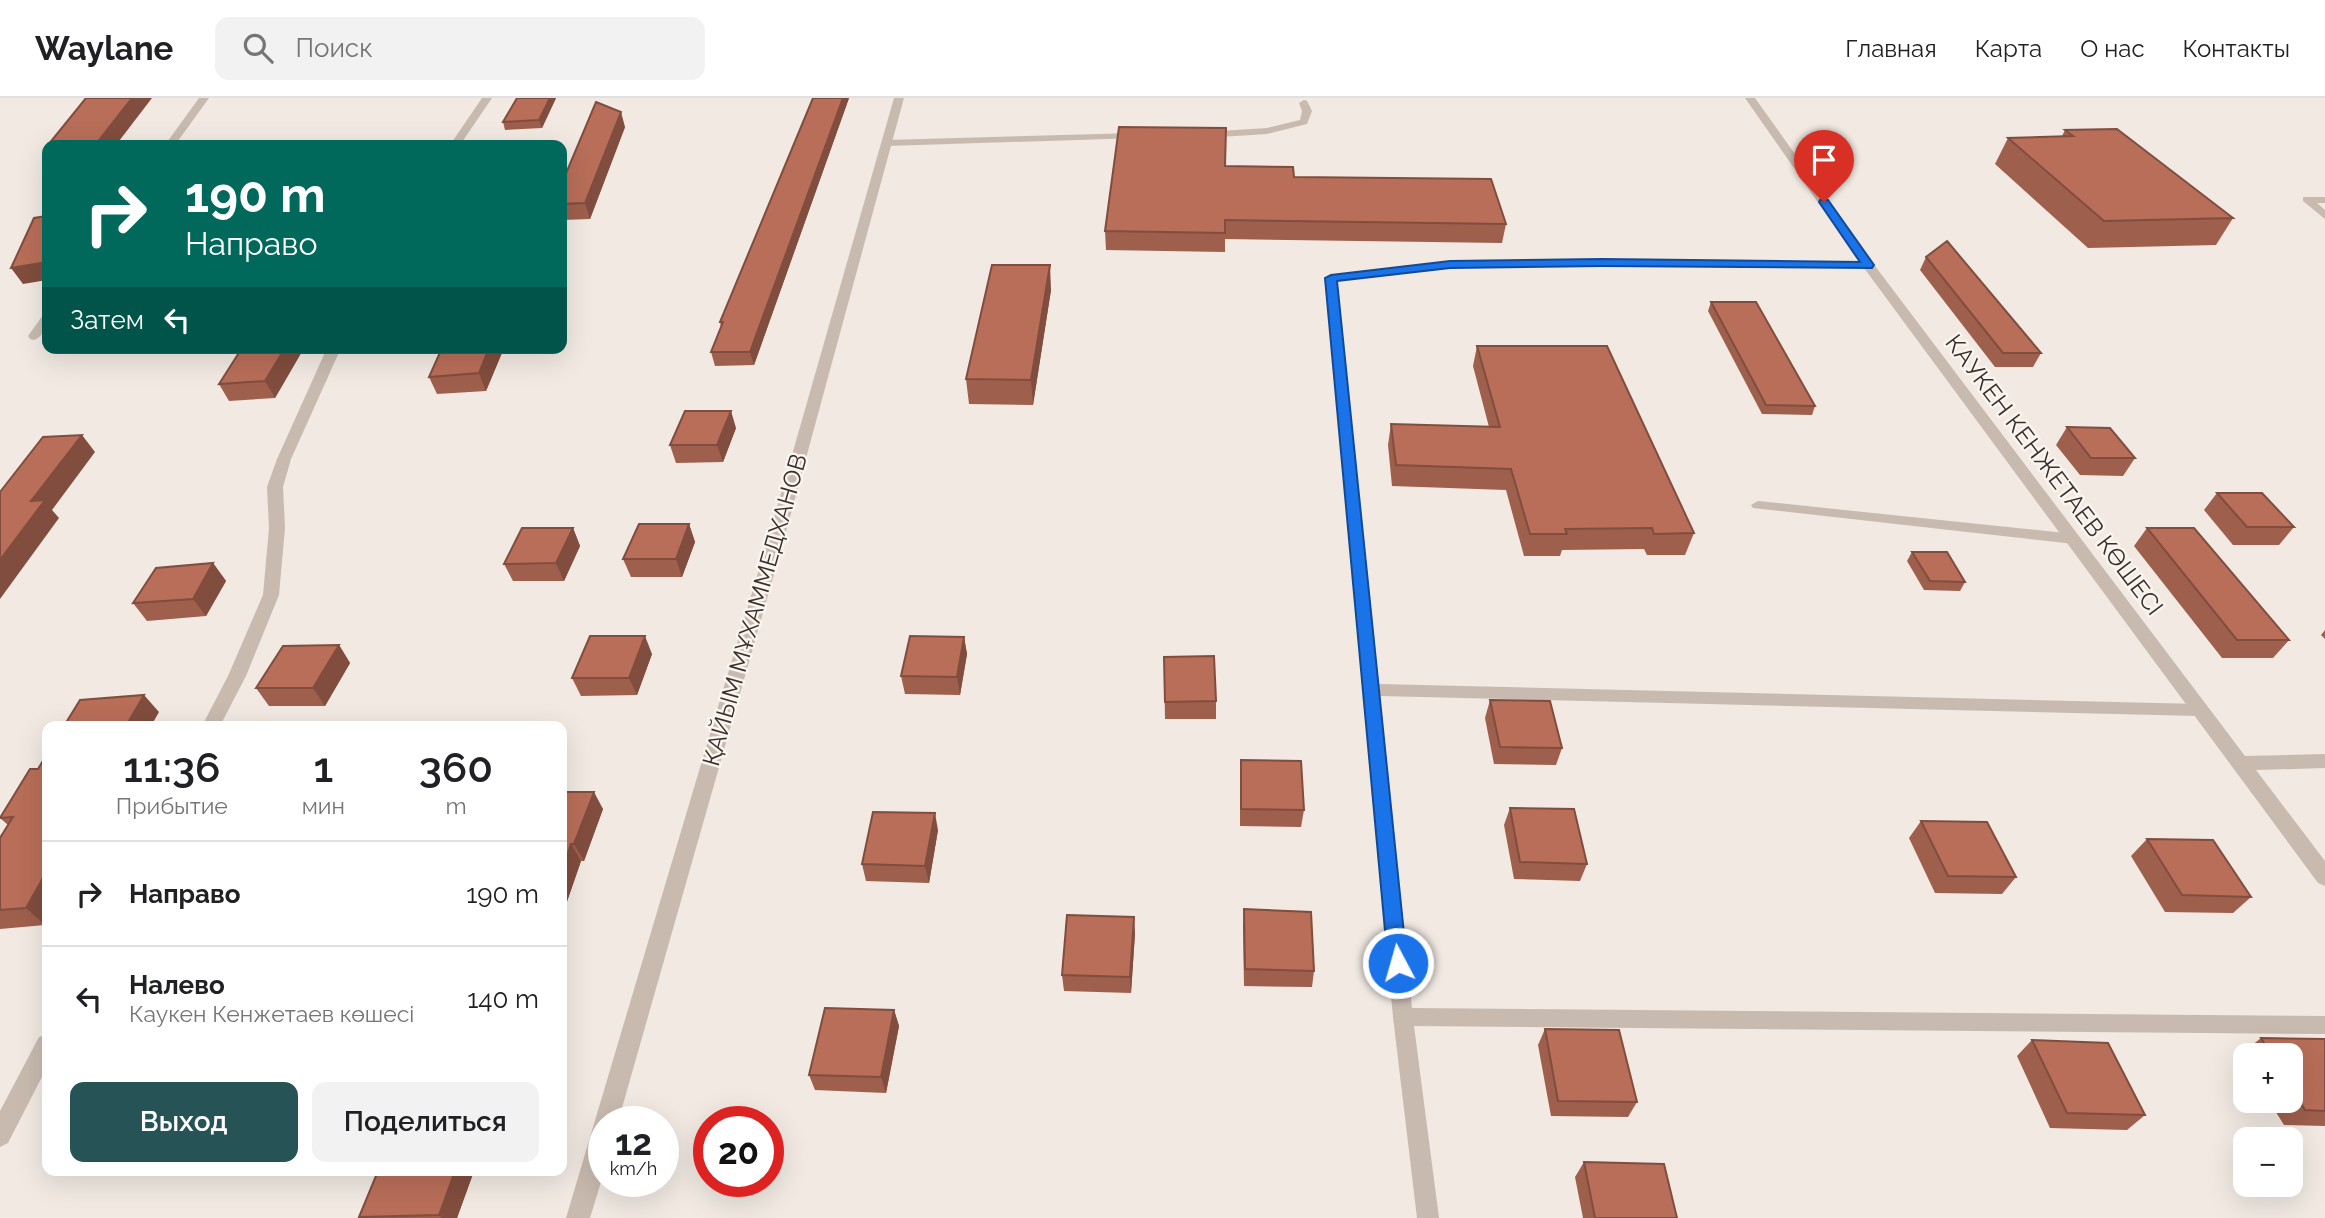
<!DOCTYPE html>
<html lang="ru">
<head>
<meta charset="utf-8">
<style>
	body { margin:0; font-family:Raleway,sans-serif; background:#f2f2f2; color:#202124; height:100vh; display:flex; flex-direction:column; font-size:26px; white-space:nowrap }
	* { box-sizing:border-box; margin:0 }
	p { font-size:23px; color:#757577 }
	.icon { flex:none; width:38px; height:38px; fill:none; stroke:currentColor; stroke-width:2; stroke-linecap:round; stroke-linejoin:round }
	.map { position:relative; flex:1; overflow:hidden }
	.panel { position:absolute; left:42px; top:623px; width:525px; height:455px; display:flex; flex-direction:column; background:#fff; border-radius:14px; box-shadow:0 7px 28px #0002 }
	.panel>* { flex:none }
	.guide { position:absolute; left:42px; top:42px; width:525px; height:214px; border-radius:14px; box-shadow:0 7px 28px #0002; background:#00695c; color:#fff; overflow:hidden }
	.controls { position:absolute; left:2233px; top:945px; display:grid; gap:14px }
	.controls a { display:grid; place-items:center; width:70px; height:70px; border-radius:14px; background:#fff; box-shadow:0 7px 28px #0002; font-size:35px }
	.speed { position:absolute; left:588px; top:1008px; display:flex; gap:14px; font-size:35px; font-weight:700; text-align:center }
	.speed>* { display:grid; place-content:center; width:91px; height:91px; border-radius:50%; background:#fff; box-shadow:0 7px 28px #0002; line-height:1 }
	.speed small { font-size:18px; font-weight:400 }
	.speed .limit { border:10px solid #d22; background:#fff; color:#111 }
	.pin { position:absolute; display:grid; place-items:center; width:60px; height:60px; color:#fff; margin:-72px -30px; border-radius:50% 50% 50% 0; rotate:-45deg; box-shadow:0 0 7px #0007 }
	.pin .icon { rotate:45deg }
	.me { position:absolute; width:77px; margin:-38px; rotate:354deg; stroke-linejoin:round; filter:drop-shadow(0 0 5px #0008) }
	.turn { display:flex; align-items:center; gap:24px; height:147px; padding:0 28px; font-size:32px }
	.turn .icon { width:91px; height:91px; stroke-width:2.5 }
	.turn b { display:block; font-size:49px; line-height:60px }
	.then { display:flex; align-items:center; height:66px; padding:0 28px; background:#0003; gap:14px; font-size:26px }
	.eta { display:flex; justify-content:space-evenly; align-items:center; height:119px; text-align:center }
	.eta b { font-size:42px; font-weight:600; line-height:49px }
	.button { display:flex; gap:14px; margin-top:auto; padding:14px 28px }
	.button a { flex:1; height:80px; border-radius:14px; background:#265355; color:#fff; font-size:28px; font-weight:600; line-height:80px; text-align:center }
	.button a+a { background:#f2f2f2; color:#202124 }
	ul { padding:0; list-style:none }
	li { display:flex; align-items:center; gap:21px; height:105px; padding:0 28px; border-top:2px solid #e0e0e0 }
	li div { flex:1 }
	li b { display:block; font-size:26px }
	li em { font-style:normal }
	header { display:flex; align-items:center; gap:42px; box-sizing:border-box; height:98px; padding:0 35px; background:#fff; border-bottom:2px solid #e0e0e0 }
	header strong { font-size:33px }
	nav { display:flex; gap:38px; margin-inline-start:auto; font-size:24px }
	.search { width:490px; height:63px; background:#f2f2f2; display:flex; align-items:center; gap:18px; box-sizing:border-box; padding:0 24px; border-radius:14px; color:#757577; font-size:26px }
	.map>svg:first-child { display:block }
</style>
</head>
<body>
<header>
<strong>Waylane</strong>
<div class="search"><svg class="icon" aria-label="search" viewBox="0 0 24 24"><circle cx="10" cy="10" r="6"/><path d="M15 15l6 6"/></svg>Поиск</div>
<nav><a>Главная</a><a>Карта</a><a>О нас</a><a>Контакты</a></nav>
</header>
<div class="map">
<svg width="2325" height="1120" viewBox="0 0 2325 1120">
	<rect width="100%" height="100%" fill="#f1e9e2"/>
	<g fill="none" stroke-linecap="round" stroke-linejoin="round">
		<path fill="#c8baaf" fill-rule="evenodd" d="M 199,0 L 209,0 L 175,47 L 165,47 Z
			M 1304,2 L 1307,3 L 1312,13 L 1307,26 L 1267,36 L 1204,40 L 1199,37 L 1204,34 L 1267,30 L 1300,22 L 1302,13 L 1299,5 Z
			M 1136,35 L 1141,38 L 1139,40 L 887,48 L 882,45 L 887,42 Z
			M 2303,99 L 2325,99 L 2325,105 L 2317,105 L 2325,112 L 2325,121 L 2303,103 Z
			M 1602,161 L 1868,164 L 1874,167 L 1868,170 L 1602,167 L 1450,170 L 1337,183 L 1379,586 L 2199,606 L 2205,608 L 2207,612 L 2205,616 L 2199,618 L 1380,598 L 1412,910 L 2325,918 L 2325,936 L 1414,928 L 1439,1120 L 1417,1120 L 1393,919 L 1325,180 L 1331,177 L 1450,164 Z
			M 47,215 C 48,225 45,238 34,242 L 30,241 L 28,238 L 43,217 Z
			M 1758,403 L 2074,436 L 2081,441 L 2074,446 L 1753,410 L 1751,407 Z"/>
		<path fill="#c8baaf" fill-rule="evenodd" d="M 482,0 L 492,0 L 460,47 L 450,47 Z
			M 894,0 L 904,0 L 784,441 L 618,1024 L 604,1024 L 604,1074 L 590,1120 L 566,1120 L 768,441 Z
			M 1745,0 L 1755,0 L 1872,164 L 2245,658 L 2325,656 L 2325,670 L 2256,672 L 2325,763 L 2325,788 L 2318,785 L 1864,170 Z
			M 327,250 L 341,250 L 291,361 L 283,389 L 285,430 L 279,497 L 246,578 L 220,628 L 202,628 L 228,578 L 263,497 L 269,430 L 267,389 L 277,361 Z
			M 47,936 L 47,969 L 8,1045 L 0,1049 L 0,1013 L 39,939 Z"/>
	</g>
	<path fill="#9e5f4d" d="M 517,0 L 556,0 L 542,30 L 505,32 L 503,24 Z
		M 813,0 L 849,0 L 754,267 L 715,268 L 711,254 L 721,229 L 720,224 Z
		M 625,29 L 590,121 L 562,122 L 562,85 Z
		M 2065,32 L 2233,120 L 2216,147 L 2088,150 L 1995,66 L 2008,40 L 2062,38 Z
		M 1225,68 L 1294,79 L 1506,126 L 1502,145 L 1225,141 L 1225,154 L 1106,152 L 1105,133 Z
		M 1926,159 L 2041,255 L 2033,269 L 1995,269 L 1920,172 Z
		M 1051,192 L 1033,307 L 969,306 L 966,281 Z
		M 1711,204 L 1815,308 L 1812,317 L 1762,316 L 1708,213 Z
		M 1477,248 L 1694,435 L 1685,457 L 1647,457 L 1644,451 L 1562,452 L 1560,458 L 1524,458 L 1506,392 L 1392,388 L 1388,347 L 1391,326 L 1489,329 L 1473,268 Z
		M 304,250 L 275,300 L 229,303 L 219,286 Z
		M 442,250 L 504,250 L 486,293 L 437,296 L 429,279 Z
		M 2067,329 L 2135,360 L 2123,378 L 2080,377 L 2056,347 Z
		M 736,330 L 723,364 L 676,365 L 670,347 Z
		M 2217,395 L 2294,429 L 2279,447 L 2233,447 L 2204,412 Z
		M 689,426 L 695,444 L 682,479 L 631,479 L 623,461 Z
		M 573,430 L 580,448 L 564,483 L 513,483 L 504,466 Z
		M 2147,430 L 2289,542 L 2273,560 L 2222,560 L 2134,448 Z
		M 1912,454 L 1965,484 L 1960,493 L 1924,492 L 1907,463 Z
		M 213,465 L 226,483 L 206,518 L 147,523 L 133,505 Z
		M 2325,532 L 2325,541 L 2321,537 Z
		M 964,539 L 967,556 L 960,597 L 905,596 L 901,578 Z
		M 339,547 L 350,565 L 325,608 L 269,608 L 256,590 Z
		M 652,556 L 637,597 L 581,598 L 572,580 Z
		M 1164,559 L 1216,603 L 1216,621 L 1165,621 Z
		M 1490,602 L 1562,650 L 1556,667 L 1494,666 L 1485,620 Z
		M 1241,662 L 1304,712 L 1301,729 L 1240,728 L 1240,679 Z
		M 30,671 L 45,827 L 0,831 L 0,740 L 8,727 L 0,720 Z
		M 562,694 L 603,711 L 584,763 L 581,763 L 562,818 Z
		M 1510,710 L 1587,766 L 1580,783 L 1514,781 L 1504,727 Z
		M 1921,723 L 2016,779 L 2002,796 L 1935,795 L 1909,740 Z
		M 938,732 L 929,785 L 866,783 L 862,766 Z
		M 2147,741 L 2251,799 L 2233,815 L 2165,814 L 2131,758 Z
		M 1244,811 L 1314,873 L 1312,889 L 1244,888 L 1243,828 Z
		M 1135,835 L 1131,895 L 1064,893 L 1062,877 Z
		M 894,912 L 899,928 L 886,995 L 815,992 L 809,977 Z
		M 1545,931 L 1637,1004 L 1628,1019 L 1551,1018 L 1538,947 Z
		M 2261,940 L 2325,941 L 2325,1028 L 2284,1027 L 2269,1003 L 2291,1003 L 2291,957 L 2245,957 L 2245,963 L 2241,956 Z
		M 2032,942 L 2145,1017 L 2127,1032 L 2050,1030 L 2017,958 Z
		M 1584,1064 L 1677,1120 L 1583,1120 L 1575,1079 Z
		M 378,1073 L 474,1073 L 457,1120 L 360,1120 L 359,1119 Z"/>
	<path fill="#814d3e" d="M 132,0 L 152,0 L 116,47 L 77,47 Z
		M 550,0 L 556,0 L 542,30 L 539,22 Z
		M 843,0 L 849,0 L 754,267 L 750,254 Z
		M 621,14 L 625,29 L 590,121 L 585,105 Z
		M 47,164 L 47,182 L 23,186 L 11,170 Z
		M 1050,167 L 1051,192 L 1033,307 L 1031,282 Z
		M 285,250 L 304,250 L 275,300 L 265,283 Z
		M 489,250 L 504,250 L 486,293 L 479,275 Z
		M 731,313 L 736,330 L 723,364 L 717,347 Z
		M 82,337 L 95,354 L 52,412 L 59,420 L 0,501 L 0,462 L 31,403 Z
		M 689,426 L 695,444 L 682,479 L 676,461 Z
		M 573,430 L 580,448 L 564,483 L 556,465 Z
		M 213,465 L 226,483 L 206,518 L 193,501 Z
		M 645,538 L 652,556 L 637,597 L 629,580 Z
		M 964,539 L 967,556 L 960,597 L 957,579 Z
		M 339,547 L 350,565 L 325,608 L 313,590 Z
		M 144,597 L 159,614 L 151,628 L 126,628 Z
		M 594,694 L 603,711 L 584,763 L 574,746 Z
		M 935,715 L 938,732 L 929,785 L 925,768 Z
		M 571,746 L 581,763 L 562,818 L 562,773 Z
		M 47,773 L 47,823 L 45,827 L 26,810 Z
		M 1134,819 L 1135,835 L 1131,895 L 1130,879 Z
		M 894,912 L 899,928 L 886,995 L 881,979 Z
		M 455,1073 L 474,1073 L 457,1120 L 442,1120 L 439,1117 Z"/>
	<path fill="#b86e59" stroke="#814d3e" stroke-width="2" d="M 86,0 L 132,0 L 96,46 L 77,47 L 48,47 Z
		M 517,0 L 550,0 L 539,22 L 503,24 Z
		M 813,0 L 843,0 L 750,254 L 711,254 L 723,224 L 720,224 Z
		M 596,4 L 621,14 L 585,105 L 562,106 L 562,85 Z
		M 1119,29 L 1226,30 L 1225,68 L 1293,69 L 1294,79 L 1491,81 L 1506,126 L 1225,122 L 1225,135 L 1105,133 Z
		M 2117,31 L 2233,120 L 2104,123 L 2008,40 L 2073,38 L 2065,32 Z
		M 47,118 L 47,164 L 11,170 L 34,120 Z
		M 1947,143 L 2041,255 L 2003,255 L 1926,159 Z
		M 992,167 L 1050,167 L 1031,282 L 966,281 Z
		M 1711,204 L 1756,204 L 1815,308 L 1766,307 Z
		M 1477,248 L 1607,248 L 1694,435 L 1654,436 L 1652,430 L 1565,431 L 1567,436 L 1530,436 L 1511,371 L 1396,367 L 1391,326 L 1500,329 Z
		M 242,250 L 285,250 L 265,283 L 219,286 Z
		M 442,250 L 489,250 L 479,275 L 429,279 Z
		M 685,313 L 731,313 L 717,347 L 670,347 Z
		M 2067,329 L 2110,330 L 2135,360 L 2091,360 Z
		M 82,337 L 31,403 L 45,402 L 0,462 L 0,394 L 43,339 Z
		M 2217,395 L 2262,395 L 2294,429 L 2247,429 Z
		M 639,426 L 689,426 L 676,461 L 623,461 Z
		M 522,430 L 573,430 L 556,465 L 504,466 Z
		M 2147,430 L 2194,430 L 2289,542 L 2237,542 Z
		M 1912,454 L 1947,454 L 1965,484 L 1930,483 Z
		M 213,465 L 193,501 L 133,505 L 156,470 Z
		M 590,538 L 645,538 L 629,580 L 572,580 Z
		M 910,538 L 964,539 L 957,579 L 901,578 Z
		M 339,547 L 313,590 L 256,590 L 283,548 Z
		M 1214,558 L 1216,603 L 1165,604 L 1164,559 Z
		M 144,597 L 126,628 L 64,628 L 80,602 Z
		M 1490,602 L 1550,603 L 1562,650 L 1500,649 Z
		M 47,656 L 47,752 L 45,756 L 47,756 L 47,773 L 26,810 L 0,812 L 0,740 L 13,719 L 0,720 L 30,671 L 38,671 Z
		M 1241,662 L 1301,663 L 1304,712 L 1241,711 Z
		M 562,694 L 594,694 L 574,746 L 571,746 L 562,773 Z
		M 1510,710 L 1574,711 L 1587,766 L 1520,764 Z
		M 873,714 L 935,715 L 925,768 L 862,766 Z
		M 1921,723 L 1987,724 L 2016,779 L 1948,778 Z
		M 2147,741 L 2213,742 L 2251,799 L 2182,797 Z
		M 1244,811 L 1311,814 L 1314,873 L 1245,871 Z
		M 1067,817 L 1134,819 L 1130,879 L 1062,877 Z
		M 825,910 L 894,912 L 881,979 L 809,977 Z
		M 1545,931 L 1619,932 L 1637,1004 L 1558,1003 Z
		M 2261,940 L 2325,941 L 2325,1013 L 2305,1012 L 2291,989 L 2291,957 L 2271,957 Z
		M 2032,942 L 2108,945 L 2145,1017 L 2067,1015 Z
		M 1584,1064 L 1664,1066 L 1677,1120 L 1595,1120 Z
		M 378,1073 L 455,1073 L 439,1117 L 359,1119 Z"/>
	<path fill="#1a73e8" stroke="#114b97" stroke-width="2" d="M 1820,102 L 1828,102 L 1874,167 L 1872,170 L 1602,168 L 1450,170 L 1337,183 L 1407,865 L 1404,871 L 1398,873 L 1391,871 L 1388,865 L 1325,180 L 1331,177 L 1450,163 L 1602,161 L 1860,164 L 1819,104 Z"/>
	<g text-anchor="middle" stroke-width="5" stroke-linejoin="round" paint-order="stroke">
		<g font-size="24" fill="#382f2c" stroke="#f9f4ee">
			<text transform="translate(2054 377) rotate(53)" y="8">КАУКЕН КЕНЖЕТАЕВ КӨШЕСІ</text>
			<text transform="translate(755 512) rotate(-74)" y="8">ҚАЙЫМ МҰХАММЕДХАНОВ</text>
		</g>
	</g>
</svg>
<div class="controls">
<a>+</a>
<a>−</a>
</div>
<div class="speed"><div>12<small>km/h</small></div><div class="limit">20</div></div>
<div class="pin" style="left:1824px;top:104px;background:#d93025"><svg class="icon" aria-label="arrive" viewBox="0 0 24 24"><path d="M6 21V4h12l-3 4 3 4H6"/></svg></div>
<svg class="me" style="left:1398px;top:865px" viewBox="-20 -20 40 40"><circle r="17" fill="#1a73e8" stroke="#fff" stroke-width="3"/><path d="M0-11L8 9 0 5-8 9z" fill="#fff"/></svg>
<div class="guide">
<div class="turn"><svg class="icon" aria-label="right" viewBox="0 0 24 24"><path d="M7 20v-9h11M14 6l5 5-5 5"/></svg><div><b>190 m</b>Направо</div></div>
<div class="then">Затем<svg class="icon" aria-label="left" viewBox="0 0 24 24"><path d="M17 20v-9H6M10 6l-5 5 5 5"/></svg></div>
</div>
<section class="panel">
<div class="eta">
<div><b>11:36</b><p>Прибытие</p></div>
<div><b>1</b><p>мин</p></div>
<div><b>360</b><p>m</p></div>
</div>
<ul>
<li><svg class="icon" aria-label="right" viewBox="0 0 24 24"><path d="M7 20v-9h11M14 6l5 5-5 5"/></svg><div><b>Направо</b></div><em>190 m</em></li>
<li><svg class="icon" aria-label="left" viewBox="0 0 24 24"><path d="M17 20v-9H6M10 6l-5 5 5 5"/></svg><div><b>Налево</b><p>Каукен Кенжетаев көшесі</p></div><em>140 m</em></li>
</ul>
<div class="button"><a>Выход</a><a>Поделиться</a></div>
</section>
</div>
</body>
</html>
